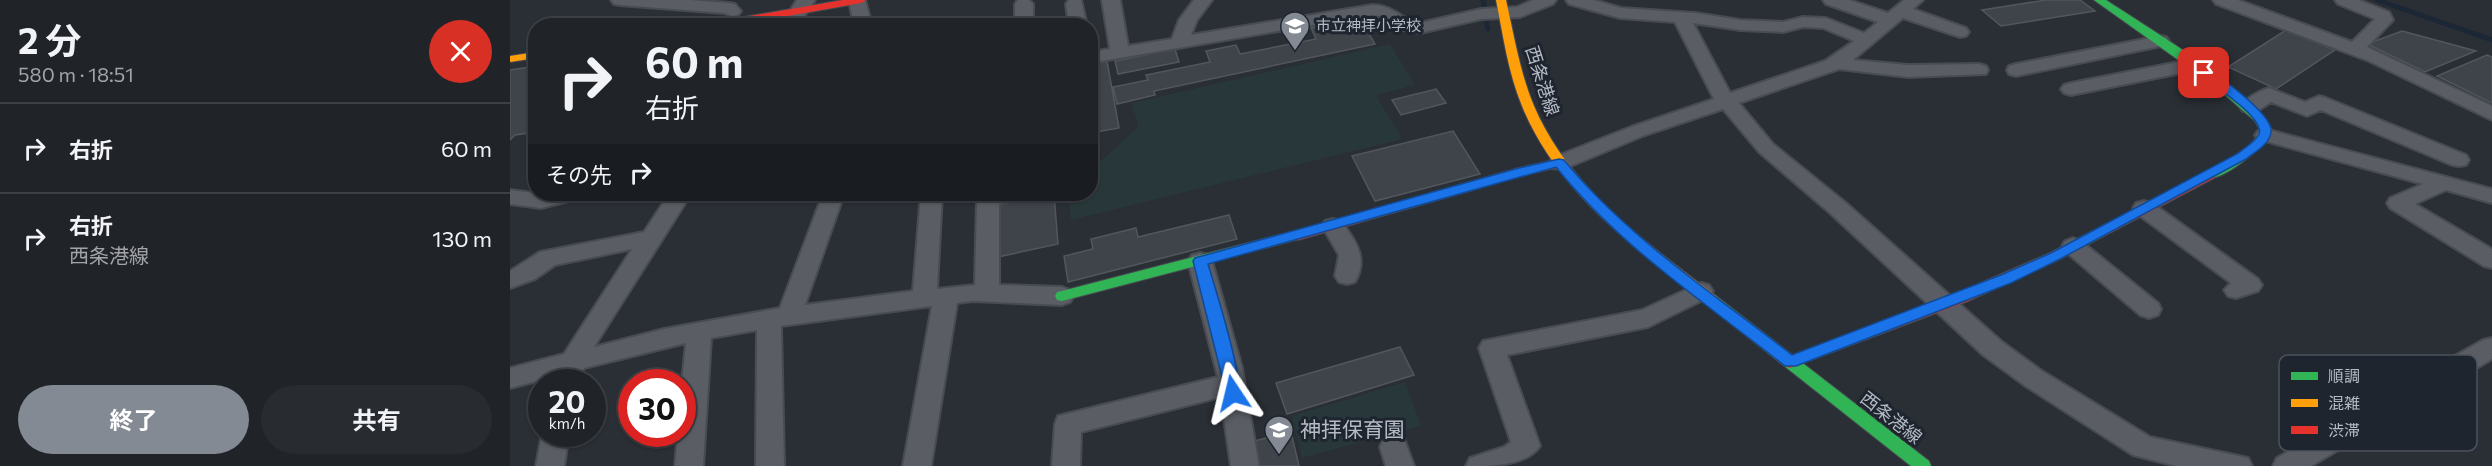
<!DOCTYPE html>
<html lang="ja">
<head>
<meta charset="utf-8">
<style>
	body { margin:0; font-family:Commissioner,"Noto Sans JP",sans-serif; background:#282b30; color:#f1f3f6; height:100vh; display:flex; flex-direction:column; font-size:22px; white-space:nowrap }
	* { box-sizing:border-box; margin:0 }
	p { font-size:20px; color:#a2a4a8 }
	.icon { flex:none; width:33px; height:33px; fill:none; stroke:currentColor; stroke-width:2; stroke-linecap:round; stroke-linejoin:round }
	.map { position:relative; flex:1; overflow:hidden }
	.details { display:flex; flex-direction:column; background:#202328; width:510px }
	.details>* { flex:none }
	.hud { position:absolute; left:18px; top:18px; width:570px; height:183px; border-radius:24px; box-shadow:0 2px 4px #0004,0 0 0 2px #3d4045; background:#202328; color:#f1f3f6; overflow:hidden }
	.speed { position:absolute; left:18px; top:369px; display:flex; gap:12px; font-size:30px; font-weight:700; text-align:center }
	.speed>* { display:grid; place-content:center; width:78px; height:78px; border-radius:50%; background:#202328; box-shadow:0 2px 4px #0004,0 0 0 2px #3d4045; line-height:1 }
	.speed small { font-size:15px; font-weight:400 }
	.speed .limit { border:9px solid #d22; background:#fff; color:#111 }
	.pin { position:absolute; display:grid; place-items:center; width:51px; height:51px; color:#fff; margin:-26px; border-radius:12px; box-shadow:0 3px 9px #0006 }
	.me { position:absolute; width:66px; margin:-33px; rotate:350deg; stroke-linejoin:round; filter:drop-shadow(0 0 4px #0008) }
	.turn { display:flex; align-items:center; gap:21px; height:126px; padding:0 18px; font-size:27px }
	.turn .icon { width:78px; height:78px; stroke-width:2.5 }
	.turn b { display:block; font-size:42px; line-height:51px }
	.then { display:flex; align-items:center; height:57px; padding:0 18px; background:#0003; gap:12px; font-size:22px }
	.round { display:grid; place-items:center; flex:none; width:63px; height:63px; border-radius:32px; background:#282b30 }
	.headline { display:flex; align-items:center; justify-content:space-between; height:102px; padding:0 18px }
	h1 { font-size:36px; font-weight:700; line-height:45px }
	.primary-button { display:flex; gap:12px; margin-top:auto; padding:12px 18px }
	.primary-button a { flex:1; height:69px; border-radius:36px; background:#848a93; color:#fff; font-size:24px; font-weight:700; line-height:69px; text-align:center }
	.primary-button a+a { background:#282b30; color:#f1f3f6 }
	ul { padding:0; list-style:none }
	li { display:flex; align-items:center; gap:18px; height:90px; padding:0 18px; border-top:2px solid #3d4045 }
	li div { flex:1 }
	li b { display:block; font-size:22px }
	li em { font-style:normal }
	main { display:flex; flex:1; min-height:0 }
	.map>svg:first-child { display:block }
</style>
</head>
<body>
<main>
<section class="details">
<div class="headline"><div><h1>2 分</h1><p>580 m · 18:51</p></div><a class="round" style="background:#d93025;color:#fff"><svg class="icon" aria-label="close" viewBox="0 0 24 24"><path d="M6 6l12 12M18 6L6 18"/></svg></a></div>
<ul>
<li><svg class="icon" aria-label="right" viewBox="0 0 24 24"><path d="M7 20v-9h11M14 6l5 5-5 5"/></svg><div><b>右折</b></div><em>60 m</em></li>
<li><svg class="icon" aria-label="right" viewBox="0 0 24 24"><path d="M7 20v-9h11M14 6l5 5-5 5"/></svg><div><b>右折</b><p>西条港線</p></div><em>130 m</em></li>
</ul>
<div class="primary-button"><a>終了</a><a>共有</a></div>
</section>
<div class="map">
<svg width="1982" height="466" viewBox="0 0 1982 466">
	<rect width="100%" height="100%" fill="#2a2f35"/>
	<path fill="#283739" d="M 880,44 L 905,85 L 866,95 L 892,139 L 561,220 L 558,194 L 580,194 L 581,170 L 628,127 L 622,103 Z
		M 895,382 L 911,426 L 792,458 L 782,416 Z"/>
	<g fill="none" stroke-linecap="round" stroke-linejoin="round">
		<path stroke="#1c2736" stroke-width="5" d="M 973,0 L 978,29
			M 1867,0 L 1982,40"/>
	</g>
	<path fill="#3f434a" stroke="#52565d" stroke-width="1.5" d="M 1536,0 L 1570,0 L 1585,11 L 1491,26 L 1472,10 Z
		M 831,22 L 836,31 L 855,27 L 865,44 L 644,91 L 645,95 L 607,104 L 603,87 L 638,80 L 636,75 L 700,62 L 696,51 L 726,45 L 730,54 L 806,39 L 801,28 Z
		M 1776,30 L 1825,50 L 1766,89 L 1718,67 Z
		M 1892,31 L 1966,51 L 1915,72 L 1857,44 Z
		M 665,49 L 669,62 L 608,74 L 605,61 Z
		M 1977,55 L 1982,57 L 1982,103 L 1927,76 Z
		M 597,61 L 609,128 L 580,133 L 580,65 Z
		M 26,66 L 26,132 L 5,135 L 0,140 L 0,70 Z
		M 926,89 L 936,103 L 891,115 L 882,100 Z
		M 943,131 L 970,174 L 865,201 L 842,156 Z
		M 538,194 L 544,194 L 548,244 L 488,257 L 487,204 Z
		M 719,215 L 727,239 L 558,282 L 554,256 L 583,249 L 581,239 L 626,228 L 628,237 Z
		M 890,347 L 904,375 L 777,414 L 766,383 Z
		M 781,432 L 789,466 L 748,466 L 744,441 Z"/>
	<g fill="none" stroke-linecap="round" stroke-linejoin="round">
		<g stroke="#484b52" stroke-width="4">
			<path id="street" d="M 101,0 L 180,0 L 219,3 L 225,4 L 231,11 L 228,15 L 222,16 L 214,13 L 110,5 L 104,4 Z
				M 287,0 L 305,0 L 288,26 L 270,26 Z
				M 339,0 L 355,0 L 362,26 L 344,26 Z
				M 508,0 L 519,0 L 523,4 L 523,26 L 505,26 L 505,4 Z
				M 559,0 L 571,0 L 577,26 L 559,26 L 556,4 Z
				M 592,0 L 610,0 L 618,46 L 662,39 L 669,20 L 684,0 L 702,0 L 687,20 L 681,35 L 862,5 C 885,5 892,21 910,23 L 971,9 L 1007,7 L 1023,0 L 1046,0 L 1043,4 L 1010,17 L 971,19 L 910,33 L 889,29 L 870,16 L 862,15 L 580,63 L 580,52 L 600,49 Z
				M 1056,0 L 1084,0 L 1111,8 L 1185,13 L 1230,20 L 1273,22 L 1293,17 L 1316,18 L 1354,33 L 1368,22 L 1316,4 L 1313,0 L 1339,0 L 1378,13 L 1394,0 L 1413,0 L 1403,9 L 1456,28 L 1459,32 L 1456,36 L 1450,37 L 1393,18 L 1343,60 L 1398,65 L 1469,64 L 1476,66 L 1478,70 L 1476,74 L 1398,77 L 1329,69 L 1229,103 L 1263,144 L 1336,203 L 1491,341 L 1532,371 L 1640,437 L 1738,458 L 1742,466 L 1666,466 L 1623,455 L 1514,385 L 1473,355 L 1320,213 L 1249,152 L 1213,109 L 1135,135 L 1056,168 L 1049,169 L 1042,168 L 1039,163 L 1042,158 L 1121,127 L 1204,99 L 1165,22 L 1110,18 L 1059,4 ZM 1183,23 L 1230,30 L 1273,32 L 1293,27 L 1313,28 L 1344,41 L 1315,61 L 1220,93 Z
				M 1703,0 L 1728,0 L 1842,42 L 1865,19 L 1828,4 L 1825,0 L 1849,0 L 1879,12 L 1883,20 L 1857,47 L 1982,106 L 1982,120 L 1859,61 L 1706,4 Z
				M 1650,36 L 1656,37 L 1659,41 L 1656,45 L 1506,76 L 1499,74 L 1497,70 L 1499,66 L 1506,64 Z
				M 1684,59 L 1691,61 L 1693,65 L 1691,69 L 1561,95 L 1554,93 L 1551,89 L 1554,85 L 1561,83 Z
				M 1759,88 L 1795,102 L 1809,96 L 1816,98 L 1956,155 L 1959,160 L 1956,165 L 1949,166 L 1942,165 L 1811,110 L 1797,116 L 1761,102 L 1747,111 L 1733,111 L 1730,107 C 1736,98 1749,91 1759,88 Z
				M 1755,129 L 1982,189 L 1982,203 L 1936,190 L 1905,204 L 1982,249 L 1982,268 L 1974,266 L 1880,208 L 1877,203 L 1880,198 L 1913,184 L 1748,139 L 1745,135 L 1748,131 Z
				M 0,190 L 31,194 L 69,194 L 66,199 L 31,208 L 0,204 Z
				M 159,194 L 181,194 L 84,347 L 154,329 L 270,308 L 313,194 L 334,194 L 295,305 L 403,291 L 411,194 L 432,194 L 427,289 L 465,285 L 467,199 L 470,194 L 514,194 L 512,199 L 489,204 L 489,285 L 552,287 L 560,290 L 564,296 L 560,302 L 552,305 L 463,301 L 447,303 L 421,466 L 393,466 L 422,306 L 271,326 L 274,466 L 246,466 L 247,330 L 201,338 L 193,466 L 165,466 L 168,434 L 172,434 L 172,382 L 176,343 L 74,368 L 70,382 L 44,382 L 46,376 L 0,388 L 0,368 L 54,354 L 122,249 L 45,265 L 25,279 L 0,288 L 0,271 L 30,252 L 134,232 Z
				M 1634,201 L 1642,203 L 1748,279 L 1752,285 L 1748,291 L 1726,298 L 1718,296 L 1714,290 L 1721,283 L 1626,213 L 1623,208 L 1626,203 Z
				M 823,219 L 831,221 C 845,240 859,258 845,282 L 837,284 L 829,282 L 825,276 L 829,255 L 812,226 L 815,221 Z
				M 1563,238 L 1571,241 L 1648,303 L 1651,309 L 1648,315 L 1639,318 L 1630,315 L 1555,251 L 1552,246 L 1555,241 Z
				M 690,253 L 698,255 L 702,261 L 732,368 L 749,466 L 721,466 L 711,397 L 571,432 L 570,466 L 542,466 L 545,424 L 548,416 L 708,377 L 678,261 L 682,255 Z
				M 1191,283 L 1199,285 L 1203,291 L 1199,297 L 1138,327 L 997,355 L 1030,446 C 1016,466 982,466 956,466 L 960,458 L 994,447 L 1001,442 L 969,348 L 973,341 L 1132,310 Z
				M 1982,338 L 1982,359 L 1801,466 L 1763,466 L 1767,458 L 1973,340 Z
				M 32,434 L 59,434 L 54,466 L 26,466 Z
				M 884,436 L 894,439 L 904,466 L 876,466 L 870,447 L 874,439 Z"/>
		</g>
		<g stroke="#484b52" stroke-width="2">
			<path id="fast" d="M 1584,0 L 1596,0 C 1641,30 1736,85 1762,130 C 1757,146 1712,182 1696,178 L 1694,175 L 1696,172 C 1713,162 1743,150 1750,130 L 1745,121 L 1705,86 Z
				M 788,230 L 795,235 L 793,238 L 552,301 L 547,300 L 545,296 L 547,292 L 552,291 Z
				M 1201,295 L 1206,296 L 1419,461 L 1421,466 L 1401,466 L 1196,304 L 1194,300 L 1196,296 Z"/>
		</g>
		<g stroke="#484b52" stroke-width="2">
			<path id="slow" d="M 986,0 L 996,0 C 1004,35 1010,73 1024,106 C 1060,190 1137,243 1206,296 L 1208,300 L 1206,304 L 1196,304 C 1125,248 1047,192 1012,106 C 998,72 993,35 986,0 Z
				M 26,52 L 26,58 L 0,62 L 0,56 Z"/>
		</g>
		<g stroke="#484b52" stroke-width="2">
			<path id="jam" d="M 333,0 L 356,0 L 351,3 L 220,26 L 194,26 L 199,23 Z
				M 1049,159 L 1053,160 L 1055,163 L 1053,166 L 1015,175 L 788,240 L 781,235 L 783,232 L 1009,168 Z
				M 1700,171 L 1706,175 L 1704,178 L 1550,259 L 1458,301 L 1285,366 L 1280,368 L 1275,366 L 1272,362 L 1275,358 L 1448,293 L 1540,253 Z"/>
		</g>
		<use href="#street" fill="#5a5d63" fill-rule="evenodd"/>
		<use href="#fast" fill="#30b455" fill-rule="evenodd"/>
		<use href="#slow" fill="#ff9f0a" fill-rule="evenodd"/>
		<use href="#jam" fill="#e5322d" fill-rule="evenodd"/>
	</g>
	<path fill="#1a73e8" stroke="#114b97" stroke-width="1.5" d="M 1694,69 C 1709,74 1764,116 1761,132 C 1760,144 1745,152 1736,159 L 1550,259 L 1501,283 L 1286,366 L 1275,366 C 1197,304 1109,246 1046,167 L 698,264 C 704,285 736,384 728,397 L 723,399 L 717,397 L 683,261 L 685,258 L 1009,168 L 1049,159 L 1054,160 C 1117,237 1204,294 1282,355 L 1491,275 L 1541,253 L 1727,154 C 1734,148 1746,142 1749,134 C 1755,118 1703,85 1690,75 L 1690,70 Z"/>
	<defs>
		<g id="school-pin" transform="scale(1.5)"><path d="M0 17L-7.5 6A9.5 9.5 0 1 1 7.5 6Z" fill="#848a93" stroke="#1f252f"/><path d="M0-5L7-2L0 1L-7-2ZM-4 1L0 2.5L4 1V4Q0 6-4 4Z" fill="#fff"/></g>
	</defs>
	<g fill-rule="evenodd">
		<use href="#school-pin" x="785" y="26"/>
		<use href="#school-pin" x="769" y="430"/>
	</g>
	<g text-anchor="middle" stroke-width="6" stroke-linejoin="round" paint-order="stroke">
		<g font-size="15" fill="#b5bbc5" stroke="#1f252f" text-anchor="start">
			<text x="806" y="31">市立神拝小学校</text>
		</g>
		<g font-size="18" fill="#b5bbc5" stroke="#1f252f">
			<text transform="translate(1032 81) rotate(72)" y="6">西条港線</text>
			<text transform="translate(1381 418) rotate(38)" y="6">西条港線</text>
		</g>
		<g font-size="21" fill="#b5bbc5" stroke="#1f252f" text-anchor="start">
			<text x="790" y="437">神拝保育園</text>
		</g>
	</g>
	<rect x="1769" y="355" width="198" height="96" rx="9" fill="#1f252f" stroke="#4c525c" stroke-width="1.5"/>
	<rect x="1781" y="372" width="27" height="8" fill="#30b455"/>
	<rect x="1781" y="399" width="27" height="8" fill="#ff9f0a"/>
	<rect x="1781" y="426" width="27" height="8" fill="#e5322d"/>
	<g font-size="16" fill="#b5bbc5">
		<text x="1818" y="382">順調</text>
		<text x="1818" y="409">混雑</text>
		<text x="1818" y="436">渋滞</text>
	</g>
</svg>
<div class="speed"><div>20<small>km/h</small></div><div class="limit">30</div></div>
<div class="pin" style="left:1694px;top:73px;background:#d93025"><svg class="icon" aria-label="arrive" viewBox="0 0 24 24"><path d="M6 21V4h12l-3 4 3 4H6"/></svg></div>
<svg class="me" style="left:723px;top:393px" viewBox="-20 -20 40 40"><path d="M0-17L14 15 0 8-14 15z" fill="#1a73e8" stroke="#fff" stroke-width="4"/></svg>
<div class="hud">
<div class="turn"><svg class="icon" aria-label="right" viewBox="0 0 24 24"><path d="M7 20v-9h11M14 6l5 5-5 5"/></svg><div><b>60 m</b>右折</div></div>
<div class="then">その先<svg class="icon" aria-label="right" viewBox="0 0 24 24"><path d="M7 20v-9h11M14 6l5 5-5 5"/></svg></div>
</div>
</div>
</main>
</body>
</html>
